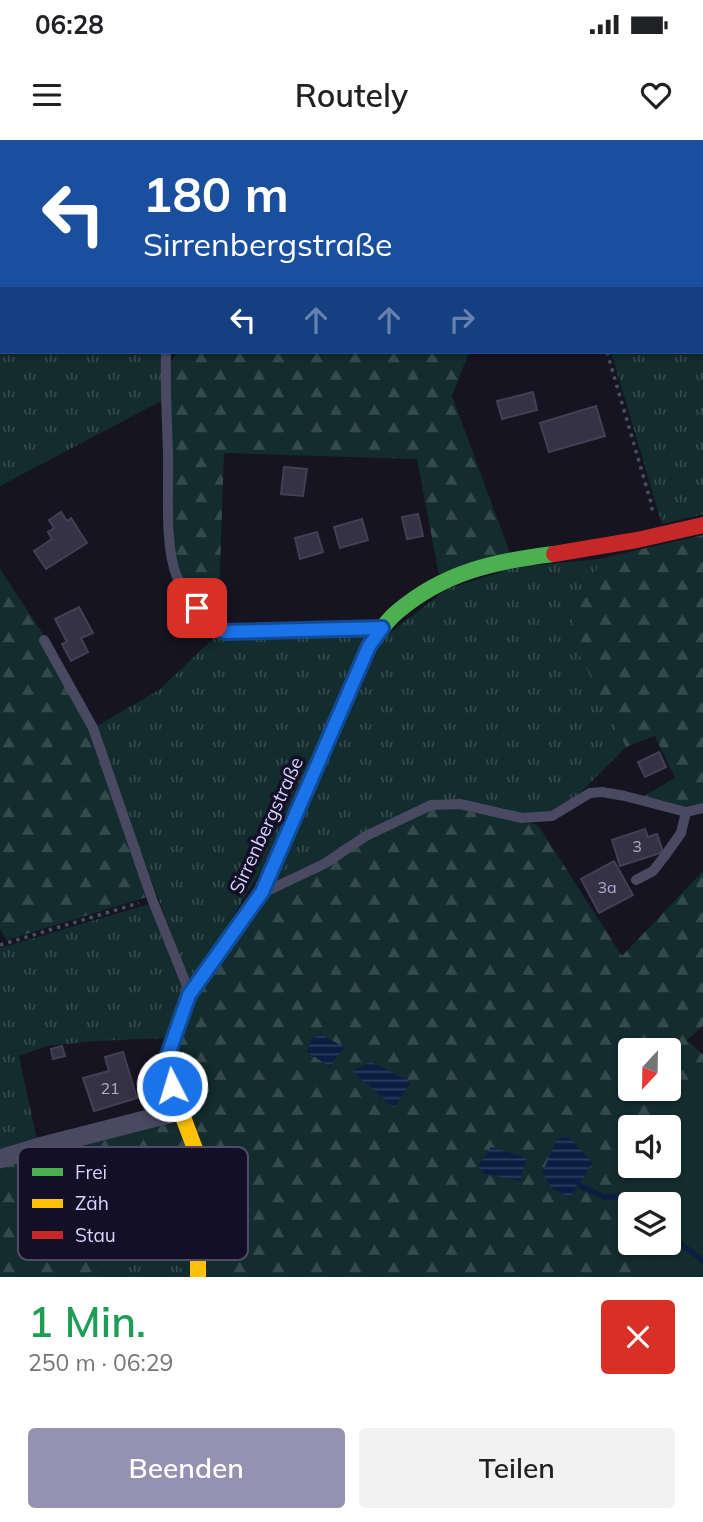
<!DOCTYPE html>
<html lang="de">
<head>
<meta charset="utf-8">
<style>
	body { margin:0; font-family:Mulish,sans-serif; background:#f2f2f2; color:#202124; height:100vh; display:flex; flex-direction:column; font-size:26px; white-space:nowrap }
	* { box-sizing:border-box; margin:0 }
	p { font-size:23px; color:#757577 }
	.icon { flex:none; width:38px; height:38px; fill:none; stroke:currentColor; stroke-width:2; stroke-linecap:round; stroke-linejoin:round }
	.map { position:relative; height:1137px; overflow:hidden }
	.sheet { display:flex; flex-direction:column; background:#fff; flex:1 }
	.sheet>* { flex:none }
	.top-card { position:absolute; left:0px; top:0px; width:704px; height:214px; box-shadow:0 2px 5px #0004; background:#1a4fa0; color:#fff; overflow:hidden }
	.needle { width:46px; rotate:202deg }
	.tools { position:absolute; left:618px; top:898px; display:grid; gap:14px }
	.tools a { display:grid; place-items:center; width:63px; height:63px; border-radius:7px; background:#fff; box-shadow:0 2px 5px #0004; font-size:35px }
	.pin { position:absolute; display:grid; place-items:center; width:60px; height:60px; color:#fff; margin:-30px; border-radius:14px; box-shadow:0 4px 10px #0006 }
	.me { position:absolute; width:77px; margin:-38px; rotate:355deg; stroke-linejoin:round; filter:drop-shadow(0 0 5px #0008) }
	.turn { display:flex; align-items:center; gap:24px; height:147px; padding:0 28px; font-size:32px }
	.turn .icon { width:91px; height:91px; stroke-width:2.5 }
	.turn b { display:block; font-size:49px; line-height:60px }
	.lanes { display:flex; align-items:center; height:66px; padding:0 28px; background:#0003; justify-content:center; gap:35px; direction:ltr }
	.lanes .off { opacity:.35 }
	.round { display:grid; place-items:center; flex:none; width:74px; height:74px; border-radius:7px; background:#f2f2f2 }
	.overview { display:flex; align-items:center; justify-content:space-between; height:119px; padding:0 28px }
	h1 { font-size:42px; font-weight:600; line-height:52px; color:#1e9e55 }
	.action { display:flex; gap:14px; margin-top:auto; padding:14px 28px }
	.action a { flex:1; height:80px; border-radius:7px; background:#9591b1; color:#fff; font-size:28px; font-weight:600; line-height:80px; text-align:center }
	.action a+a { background:#f2f2f2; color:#202124 }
	.status { display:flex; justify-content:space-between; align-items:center; height:49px; padding:0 35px; background:#fff; direction:ltr }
	.status svg { height:19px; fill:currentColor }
	header { display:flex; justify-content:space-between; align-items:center; height:91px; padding:0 28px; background:#fff; font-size:32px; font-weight:600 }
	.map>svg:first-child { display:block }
</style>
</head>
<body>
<div class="status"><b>06:28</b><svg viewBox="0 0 49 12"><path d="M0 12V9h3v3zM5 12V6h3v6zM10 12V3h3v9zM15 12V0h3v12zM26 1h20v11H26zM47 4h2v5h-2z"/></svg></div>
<header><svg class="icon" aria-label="menu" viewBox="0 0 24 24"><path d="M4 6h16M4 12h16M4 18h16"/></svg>Routely<svg class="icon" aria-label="heart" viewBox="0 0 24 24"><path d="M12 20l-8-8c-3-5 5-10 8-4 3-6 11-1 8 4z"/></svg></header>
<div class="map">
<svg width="703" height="1137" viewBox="0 0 703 1137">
	<defs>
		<pattern id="grass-tufts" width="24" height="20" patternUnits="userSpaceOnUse" patternTransform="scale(1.75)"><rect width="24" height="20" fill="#132c2d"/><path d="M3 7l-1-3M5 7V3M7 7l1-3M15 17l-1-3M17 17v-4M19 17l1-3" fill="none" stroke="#354a4c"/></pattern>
		<pattern id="forest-firs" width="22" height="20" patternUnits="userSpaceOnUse" patternTransform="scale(1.75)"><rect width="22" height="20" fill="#132c2d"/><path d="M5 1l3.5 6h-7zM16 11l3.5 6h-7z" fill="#354a4c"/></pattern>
		<pattern id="water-rules" width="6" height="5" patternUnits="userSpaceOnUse" patternTransform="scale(1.75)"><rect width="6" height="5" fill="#0b1e41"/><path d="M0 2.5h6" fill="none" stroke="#2e3e5e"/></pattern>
	</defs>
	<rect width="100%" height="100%" fill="#161421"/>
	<path fill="url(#grass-tufts)" d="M 0,0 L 272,0 L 273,2 L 2,2 L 2,212 L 163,212 L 163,260 L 0,346 Z
		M 581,0 L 703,0 L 703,374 L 662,384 L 611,212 L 702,212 L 702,2 L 583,2 Z
		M 598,419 L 595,445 L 581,460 L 569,491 L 626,607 L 577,656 L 545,674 L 527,675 L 458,661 L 428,661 L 363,693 L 322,722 L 269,748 L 378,502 L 447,449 L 516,427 Z
		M 372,492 L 276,706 L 191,845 L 94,588 L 160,549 L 218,494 Z
		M 149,764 L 186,853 L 168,898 L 96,901 L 47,906 L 19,916 L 38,1005 L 0,1017 L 0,808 Z
		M 147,1108 L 197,1137 L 89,1137 L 88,1135 Z"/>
	<path fill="url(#forest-firs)" fill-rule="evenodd" d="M 310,0 L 557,0 L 556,2 L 308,2 Z
		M 178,212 L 469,212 L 452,256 L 510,413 L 439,435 L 417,319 L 224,313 L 218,487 C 194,463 183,446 174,413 L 169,224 Z
		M 703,395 L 703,664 L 683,668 L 641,658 L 675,638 L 655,596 L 626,607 L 568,492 L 581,460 L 595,445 L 598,419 Z
		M 0,429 L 43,494 L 41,498 L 92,589 L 147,757 L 7,800 L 0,789 Z
		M 460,667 L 538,685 L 622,816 L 703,731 L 703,886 L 687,900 L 703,915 L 703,1137 L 200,1137 L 203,1016 L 167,924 L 192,860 L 268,755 L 368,698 L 433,668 ZM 630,910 L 668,910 L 668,948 L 630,948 ZM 630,987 L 668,987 L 668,1026 L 630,1026 ZM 630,1064 L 668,1064 L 668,1102 L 630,1102 Z
		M 179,973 L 194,1014 L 194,1135 L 147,1108 L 89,1135 L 89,1137 L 0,1137 L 0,1022 Z"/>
	<path fill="#132c2d" d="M 701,936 L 703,940 L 703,1137 L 652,1137 L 645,1103 L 668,1102 L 668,1064 L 630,1064 L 630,1075 L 615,1053 L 617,1033 L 630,998 L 630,1026 L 668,1026 L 668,987 L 642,987 Z"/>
	<path fill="url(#water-rules)" d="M 320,894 L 344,907 L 330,927 L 307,912 L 312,899 Z
		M 371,922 L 411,942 L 394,968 L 352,931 Z
		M 569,997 L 593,1023 L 570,1058 L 552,1048 L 542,1033 L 557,999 Z
		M 491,1007 L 527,1018 L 520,1041 L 485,1034 L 478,1027 Z"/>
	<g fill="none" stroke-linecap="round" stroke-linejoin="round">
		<path stroke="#0b1e41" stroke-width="5" d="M 579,1045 L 604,1057 L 629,1056 L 644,1064
			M 668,1086 L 679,1102 L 703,1121"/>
	</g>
	<path fill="#343243" stroke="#433f54" stroke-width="2" d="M 533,252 L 537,270 L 502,279 L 497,261 Z
		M 596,266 L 605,296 L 549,312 L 540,283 Z
		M 284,327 L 307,329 L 303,356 L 281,354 Z
		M 61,372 L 67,381 L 71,378 L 87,403 L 46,429 L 34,411 L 52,399 L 48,392 L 54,388 L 49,380 Z
		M 418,374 L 423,396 L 407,399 L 402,377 Z
		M 362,379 L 368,400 L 340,408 L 334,387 Z
		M 317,392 L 323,412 L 300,419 L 295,398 Z
		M 79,467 L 93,493 L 81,498 L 88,512 L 71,521 L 62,504 L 67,502 L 55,479 Z
		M 659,612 L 666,627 L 645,637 L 638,622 Z
		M 645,689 L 648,697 L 657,694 L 663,712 L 620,726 L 612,700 Z
		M 614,721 L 633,755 L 599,773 L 581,739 Z
		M 62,906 L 65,916 L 53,919 L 51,909 Z
		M 123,912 L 137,958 L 94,971 L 83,938 L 109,931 L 105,917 Z"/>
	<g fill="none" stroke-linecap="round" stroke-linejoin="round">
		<path stroke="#44505f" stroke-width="3.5" stroke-dasharray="3.5 5" stroke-linecap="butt" d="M 607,212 L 652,366 L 652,374
			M 0,805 L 139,763"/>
		<path stroke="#4a4962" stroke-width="10" d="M 304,2 L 306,0
			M 166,212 C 165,246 167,280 168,314 C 169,348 164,406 177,437 C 186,458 204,483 225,492 L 378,488
			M 44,500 L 93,588 L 152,759 L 189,851
			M 636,740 L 653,731 L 664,717 L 681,693 L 686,672
			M 267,751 L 324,724 L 366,696 L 431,665 L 460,664 L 522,678 L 552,676 L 590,653 L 602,652 L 625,656 L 686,672 L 703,668"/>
		<path stroke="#4a4962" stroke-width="19" d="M 0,1019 L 39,1007 L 180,971"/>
		<path stroke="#4caf50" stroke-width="16" d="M 192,850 L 262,752 L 369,505 C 378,494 386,481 397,472 C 444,432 495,421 554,414"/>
		<path stroke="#ffc107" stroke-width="16" d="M 192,850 L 189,855 L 164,926 L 198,1017 L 198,1137"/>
		<path stroke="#c62828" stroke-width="16" d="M 554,414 L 637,400 L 703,385"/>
	</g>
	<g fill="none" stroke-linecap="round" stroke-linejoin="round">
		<g stroke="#114b97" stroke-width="18">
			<path id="route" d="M 172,946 L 164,926 L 189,855 L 262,752 L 369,506 L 382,488 L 225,492 L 214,487 L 197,468"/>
		</g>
		<use href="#route" stroke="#1a73e8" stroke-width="12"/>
	</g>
	<g text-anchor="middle" stroke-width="7" stroke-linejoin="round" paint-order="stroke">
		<g font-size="16" fill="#b0acd0">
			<text x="637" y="712">3</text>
			<text x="607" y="753">3a</text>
			<text x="110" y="954">21</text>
		</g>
		<g font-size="19" fill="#d9d4ff" stroke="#130f26">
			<text transform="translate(266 685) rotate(-65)" y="7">Sirrenbergstraße</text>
		</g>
	</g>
	<rect x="18" y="1007" width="230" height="113" rx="10" fill="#130f26" stroke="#4e4a67" stroke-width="2"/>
	<rect x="32" y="1028" width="31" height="8" fill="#4caf50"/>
	<rect x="32" y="1059" width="31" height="9" fill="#ffc107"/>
	<rect x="32" y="1091" width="31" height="8" fill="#c62828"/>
	<g font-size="19" fill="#d9d4ff">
		<text x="75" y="1039">Frei</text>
		<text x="75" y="1070">Zäh</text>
		<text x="75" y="1102">Stau</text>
	</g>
</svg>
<div class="tools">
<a><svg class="needle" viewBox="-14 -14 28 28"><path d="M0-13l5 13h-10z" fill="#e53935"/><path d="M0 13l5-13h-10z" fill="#757577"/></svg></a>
<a><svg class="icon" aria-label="sound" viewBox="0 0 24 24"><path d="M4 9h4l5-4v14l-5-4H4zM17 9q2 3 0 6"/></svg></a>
<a><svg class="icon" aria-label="layers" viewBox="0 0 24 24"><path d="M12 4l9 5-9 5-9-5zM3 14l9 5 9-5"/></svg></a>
</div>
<div class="pin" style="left:197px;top:468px;background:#d93025"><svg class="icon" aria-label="arrive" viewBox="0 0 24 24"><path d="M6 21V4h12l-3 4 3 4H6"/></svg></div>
<svg class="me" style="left:172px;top:946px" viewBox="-20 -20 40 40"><circle r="17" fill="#1a73e8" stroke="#fff" stroke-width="3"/><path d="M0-11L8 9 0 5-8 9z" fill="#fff"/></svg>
<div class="top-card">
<div class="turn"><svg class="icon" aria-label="left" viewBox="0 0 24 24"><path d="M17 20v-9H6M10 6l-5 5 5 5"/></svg><div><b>180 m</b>Sirrenbergstraße</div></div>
<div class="lanes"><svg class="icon" aria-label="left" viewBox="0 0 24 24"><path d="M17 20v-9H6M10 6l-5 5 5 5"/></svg><svg class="icon off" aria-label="ahead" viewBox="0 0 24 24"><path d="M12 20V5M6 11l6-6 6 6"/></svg><svg class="icon off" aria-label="ahead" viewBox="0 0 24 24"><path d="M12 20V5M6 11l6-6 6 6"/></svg><svg class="icon off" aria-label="right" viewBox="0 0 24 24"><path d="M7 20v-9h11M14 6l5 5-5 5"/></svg></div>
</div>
</div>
<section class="sheet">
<div class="overview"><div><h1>1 Min.</h1><p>250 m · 06:29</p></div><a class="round" style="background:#d93025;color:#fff"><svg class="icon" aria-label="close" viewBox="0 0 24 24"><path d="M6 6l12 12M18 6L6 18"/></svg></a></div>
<div class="action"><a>Beenden</a><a>Teilen</a></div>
</section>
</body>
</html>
